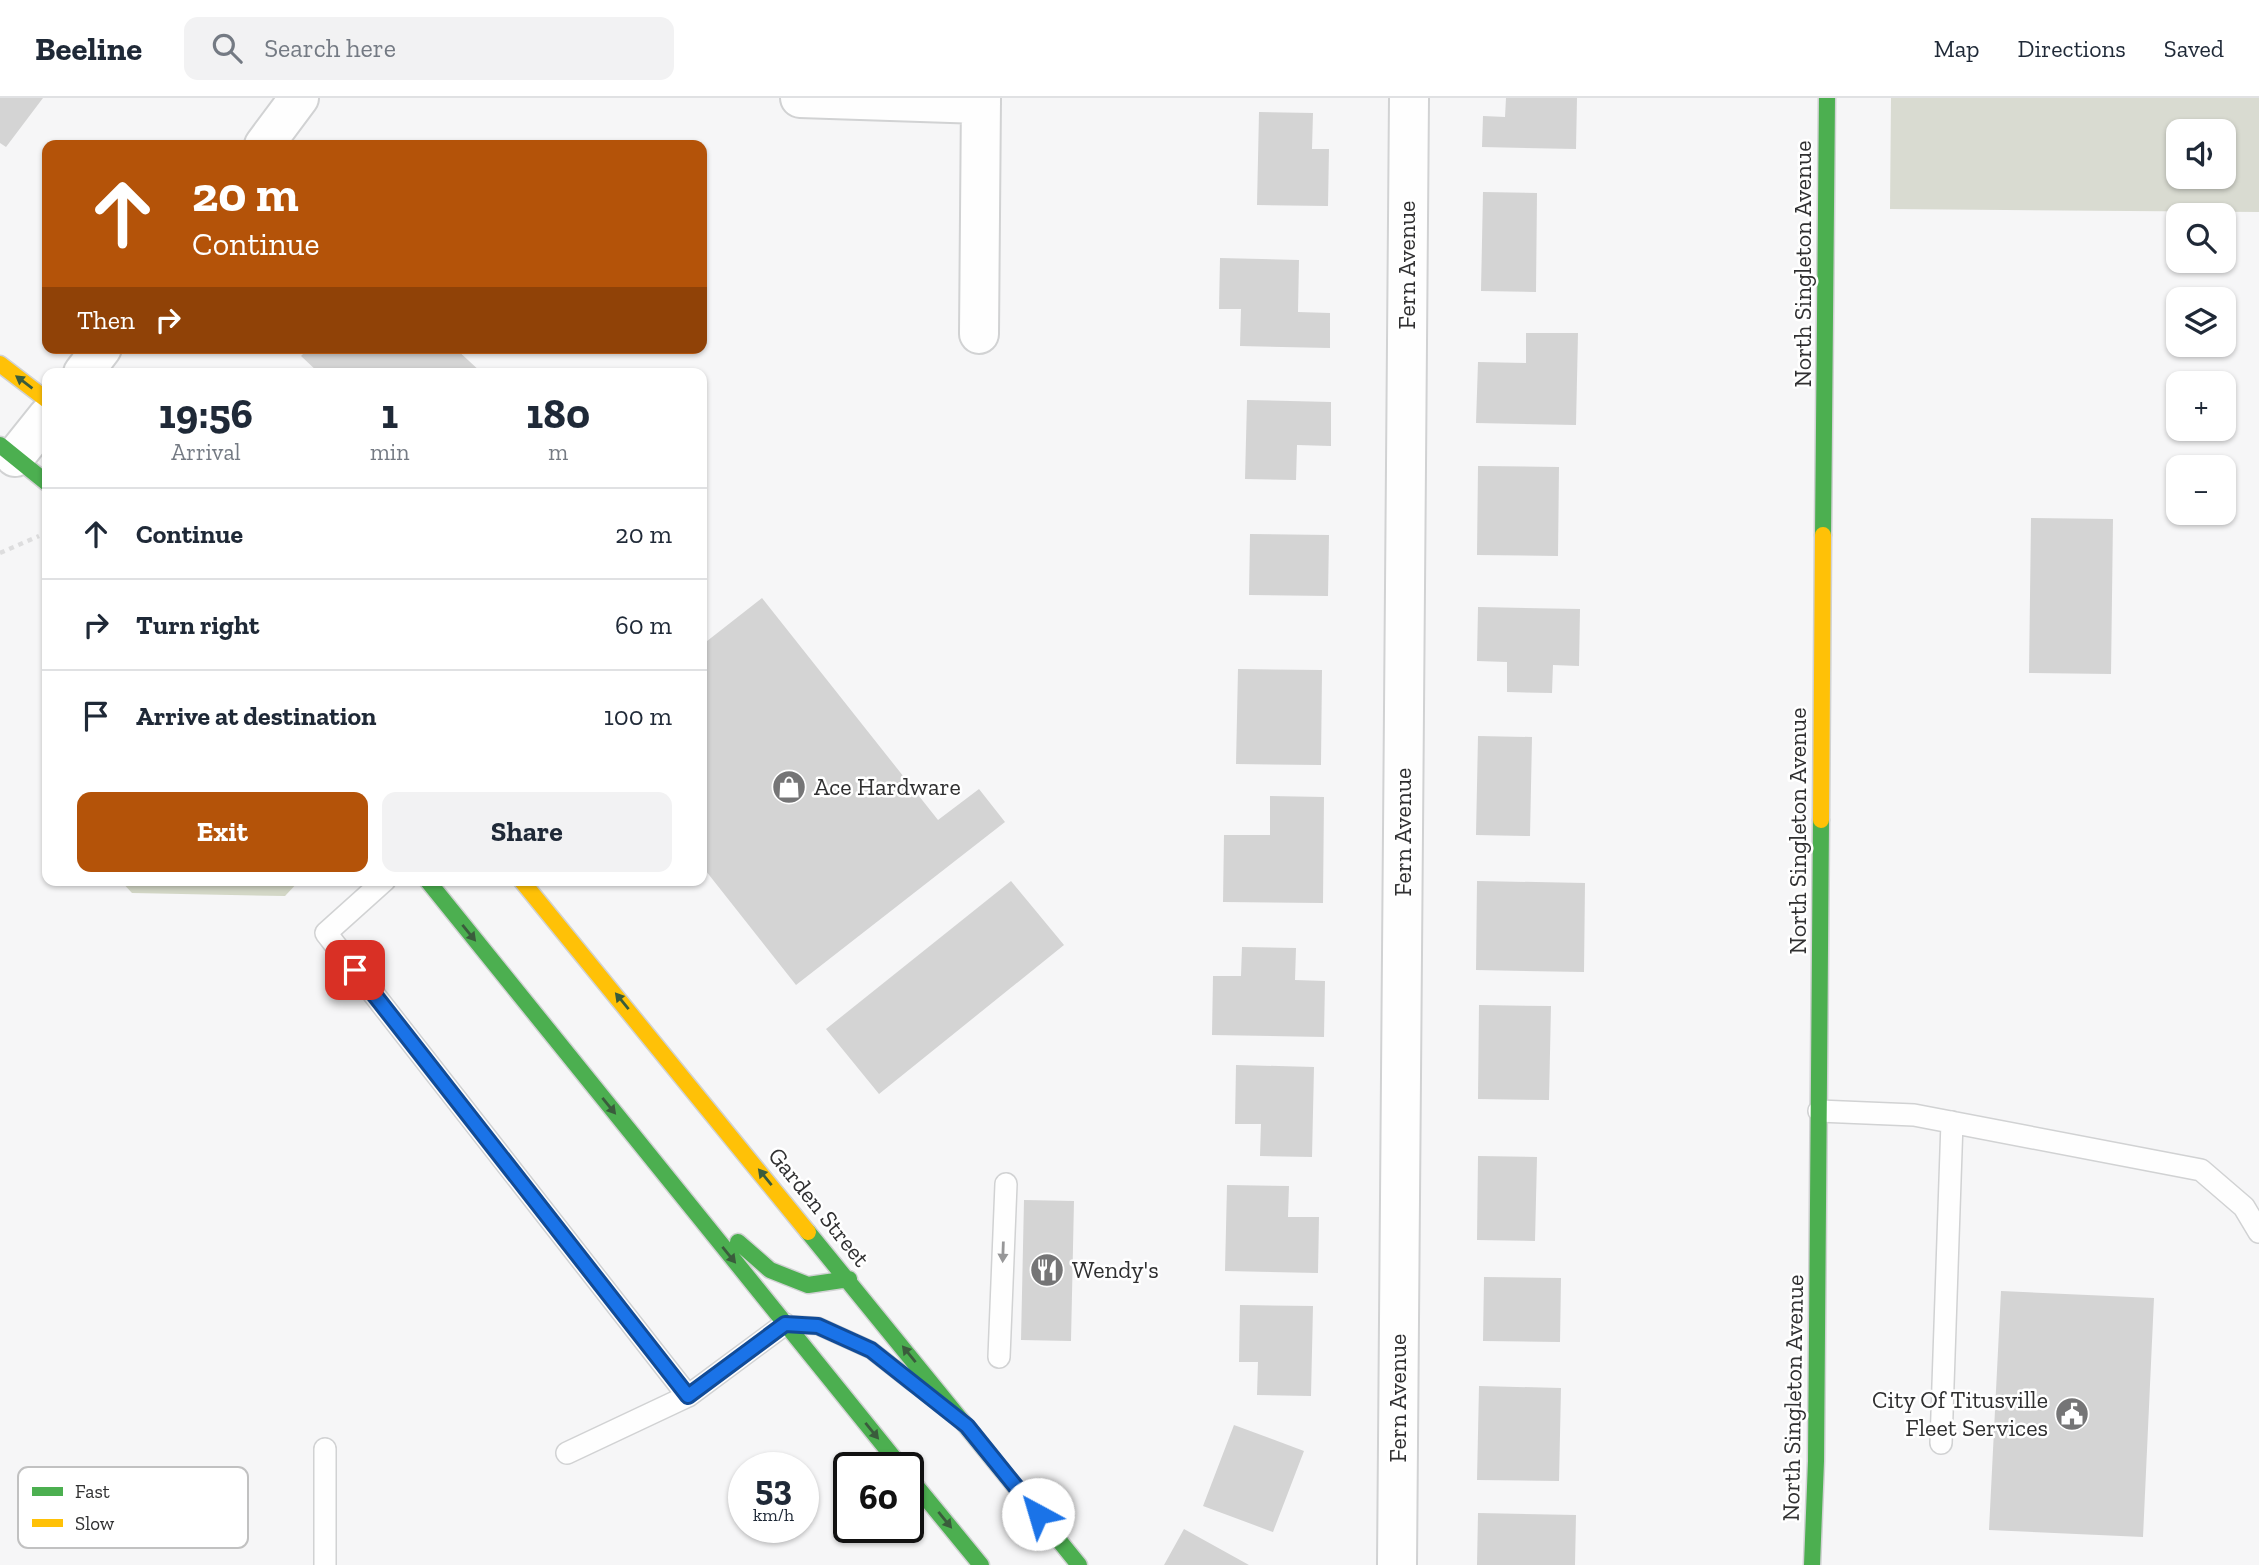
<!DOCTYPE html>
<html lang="en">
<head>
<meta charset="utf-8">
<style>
	body { margin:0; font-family:"Zilla Slab",serif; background:#f2f2f3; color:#1f2937; height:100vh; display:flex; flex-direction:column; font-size:26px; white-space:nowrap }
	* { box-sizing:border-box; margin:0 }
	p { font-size:23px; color:#747a83 }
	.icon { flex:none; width:38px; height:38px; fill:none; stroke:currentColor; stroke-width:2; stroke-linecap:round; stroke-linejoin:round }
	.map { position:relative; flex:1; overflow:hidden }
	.drawer { position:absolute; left:42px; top:270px; width:665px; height:518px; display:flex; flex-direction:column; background:#fff; border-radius:14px; box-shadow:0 2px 5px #0004 }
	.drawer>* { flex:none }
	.banner { position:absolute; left:42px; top:42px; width:665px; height:214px; border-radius:14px; box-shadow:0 2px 5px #0004; background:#b45309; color:#fff; overflow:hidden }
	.tools { position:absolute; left:2166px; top:21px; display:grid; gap:14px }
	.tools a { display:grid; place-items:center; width:70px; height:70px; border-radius:14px; background:#fff; box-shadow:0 2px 5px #0004; font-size:35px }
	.speed { position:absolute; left:728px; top:1354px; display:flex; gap:14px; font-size:35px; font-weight:700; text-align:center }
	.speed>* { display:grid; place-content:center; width:91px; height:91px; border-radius:50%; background:#fff; box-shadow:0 2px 5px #0004; line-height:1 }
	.speed small { font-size:18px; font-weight:400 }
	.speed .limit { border:4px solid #111; border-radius:10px; background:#fff; color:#111 }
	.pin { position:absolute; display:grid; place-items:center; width:60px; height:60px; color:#fff; margin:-30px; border-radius:14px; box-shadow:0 4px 10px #0006 }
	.me { position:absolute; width:77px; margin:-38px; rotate:321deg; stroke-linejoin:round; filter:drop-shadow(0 0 5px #0008) }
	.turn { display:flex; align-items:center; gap:24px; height:147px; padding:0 35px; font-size:32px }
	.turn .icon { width:91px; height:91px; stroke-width:2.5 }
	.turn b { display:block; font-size:49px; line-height:60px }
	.then { display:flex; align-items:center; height:66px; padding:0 35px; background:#0003; gap:14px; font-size:26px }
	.eta { display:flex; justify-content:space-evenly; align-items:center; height:119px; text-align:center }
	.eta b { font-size:42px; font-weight:700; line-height:49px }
	.action { display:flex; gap:14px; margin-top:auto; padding:14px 35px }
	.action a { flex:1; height:80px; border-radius:14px; background:#b45309; color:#fff; font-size:28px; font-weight:700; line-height:80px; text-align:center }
	.action a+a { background:#f2f2f3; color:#1f2937 }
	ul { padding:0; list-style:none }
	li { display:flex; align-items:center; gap:21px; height:91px; padding:0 35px; border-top:2px solid #e0e1e3 }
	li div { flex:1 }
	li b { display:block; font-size:26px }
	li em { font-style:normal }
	header { display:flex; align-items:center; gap:42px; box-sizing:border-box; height:98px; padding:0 35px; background:#fff; border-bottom:2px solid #e0e1e3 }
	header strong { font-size:33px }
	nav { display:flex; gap:38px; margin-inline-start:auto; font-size:24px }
	.search { width:490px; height:63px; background:#f2f2f3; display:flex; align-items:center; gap:18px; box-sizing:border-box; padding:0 24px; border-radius:14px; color:#747a83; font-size:26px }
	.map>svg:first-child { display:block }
</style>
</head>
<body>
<header>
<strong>Beeline</strong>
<div class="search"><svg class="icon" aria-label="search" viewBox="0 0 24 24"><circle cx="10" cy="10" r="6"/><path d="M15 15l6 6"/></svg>Search here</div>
<nav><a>Map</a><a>Directions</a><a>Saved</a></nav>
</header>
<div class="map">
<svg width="2259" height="1467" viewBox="0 0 2259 1467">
	<rect width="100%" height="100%" fill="#f6f6f7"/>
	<path fill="#d9dbd1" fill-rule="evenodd" d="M 1891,0 L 2259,0 L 2259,114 L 1890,111 ZM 2179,33 L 2224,33 L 2224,79 L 2179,79 Z"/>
	<path fill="#d3d7c6" d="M 120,782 L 300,782 L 285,798 L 132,795 Z"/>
	<path fill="#d4d4d4" d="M 0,0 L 43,0 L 6,49 L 0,45 Z
		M 1506,0 L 1577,0 L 1576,51 L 1482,49 L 1483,18 L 1505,19 Z
		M 1259,14 L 1313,15 L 1312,51 L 1329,51 L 1328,108 L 1257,107 Z
		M 1483,94 L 1537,95 L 1536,194 L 1481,193 Z
		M 1220,160 L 1299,162 L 1298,214 L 1330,215 L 1330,250 L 1240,248 L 1241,211 L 1219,211 Z
		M 1526,235 L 1578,235 L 1576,327 L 1476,325 L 1478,264 L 1526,265 Z
		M 309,250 L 455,250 L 482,275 L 319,275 L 301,258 Z
		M 1247,302 L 1331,304 L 1331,348 L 1297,347 L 1296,382 L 1245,381 Z
		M 1478,368 L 1559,369 L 1558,458 L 1477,457 Z
		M 2031,420 L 2113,421 L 2111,576 L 2029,575 Z
		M 1250,436 L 1329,437 L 1328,498 L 1249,497 Z
		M 762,500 L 938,722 L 979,691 L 1005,724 L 796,887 L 702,768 L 702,547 Z
		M 1478,509 L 1580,511 L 1579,568 L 1553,567 L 1552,595 L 1507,594 L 1507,564 L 1477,563 Z
		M 1238,571 L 1322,572 L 1321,667 L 1236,666 Z
		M 1478,638 L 1532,639 L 1530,738 L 1476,737 Z
		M 1270,698 L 1324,699 L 1323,805 L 1223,804 L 1224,737 L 1270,737 Z
		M 1011,783 L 1064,847 L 879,996 L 826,931 Z
		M 1477,783 L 1585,785 L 1584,874 L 1476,872 Z
		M 1242,849 L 1296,850 L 1295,882 L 1325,883 L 1324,939 L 1212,937 L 1213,878 L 1241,878 Z
		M 1479,907 L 1551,908 L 1549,1002 L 1478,1001 Z
		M 1236,967 L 1314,969 L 1312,1059 L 1260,1058 L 1261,1026 L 1235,1026 Z
		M 1478,1058 L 1537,1059 L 1535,1143 L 1477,1142 Z
		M 1227,1087 L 1289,1088 L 1288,1119 L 1319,1119 L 1318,1175 L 1225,1173 Z
		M 1024,1102 L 1074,1103 L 1071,1243 L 1021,1242 Z
		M 1484,1179 L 1561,1180 L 1560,1244 L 1483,1243 Z
		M 2001,1193 L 2154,1200 L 2143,1439 L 1989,1432 Z
		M 1240,1207 L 1313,1208 L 1311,1298 L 1257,1297 L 1258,1264 L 1239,1264 Z
		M 1479,1288 L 1561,1290 L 1559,1383 L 1477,1382 Z
		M 1234,1327 L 1304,1353 L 1273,1434 L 1203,1408 Z
		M 1478,1415 L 1576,1417 L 1575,1467 L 1477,1467 Z
		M 1184,1431 L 1249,1467 L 1164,1467 Z"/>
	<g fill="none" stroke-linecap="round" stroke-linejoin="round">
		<g stroke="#d1d2d3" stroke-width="24">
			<path id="lane" d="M 385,782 L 326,835 L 688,1298
				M 1819,1013 L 1914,1017 L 2201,1072 L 2244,1109 L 2259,1134
				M 999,1259 L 1006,1086
				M 1941,1345 L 1952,1024
				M 567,1355 L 688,1298 L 785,1226
				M 325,1467 L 325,1351"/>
		</g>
		<g stroke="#d1d2d3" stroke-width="42">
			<path id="street" d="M 800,0 L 981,6
				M 264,47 L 299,0
				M 979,236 L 981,0
				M 83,275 L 102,250
				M 15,359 L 47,319
				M 1397,1467 L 1409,0"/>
		</g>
		<g stroke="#d1d2d3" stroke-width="19">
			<path id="fast" d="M 0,347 L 47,385
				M 1823,437 L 1827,0
				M 427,782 L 902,1370
				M 808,1134 L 1079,1467
				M 738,1144 L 770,1172 L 808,1187 L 849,1181
				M 908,1378 L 981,1467
				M 1812,1467 L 1816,1363 L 1821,722"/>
		</g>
		<g stroke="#d1d2d3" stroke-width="19">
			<path id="slow" d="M 0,266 L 47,302
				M 1821,722 L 1823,437
				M 521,782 L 808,1134
				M 785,1226 L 818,1228 L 871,1252 L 913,1285"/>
		</g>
		<path stroke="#ddddde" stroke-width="4.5" stroke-dasharray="5 5" stroke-linecap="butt" d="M 0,455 L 39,438"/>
		<use href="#lane" stroke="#fefefe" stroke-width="21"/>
		<use href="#street" stroke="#fefefe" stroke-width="38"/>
		<use href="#fast" stroke="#4caf50" stroke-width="16"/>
		<use href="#slow" stroke="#ffc107" stroke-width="16"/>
	</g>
	<defs><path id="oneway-solid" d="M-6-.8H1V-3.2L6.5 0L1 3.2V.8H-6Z" transform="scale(1.75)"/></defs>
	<g fill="#3a5c3c">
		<use href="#oneway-solid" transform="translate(24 284) rotate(-143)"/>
		<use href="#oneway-solid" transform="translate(469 835) rotate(51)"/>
		<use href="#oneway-solid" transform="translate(622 903) rotate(-129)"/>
		<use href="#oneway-solid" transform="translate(609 1008) rotate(51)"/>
		<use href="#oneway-solid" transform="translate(765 1079) rotate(-129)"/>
		<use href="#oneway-solid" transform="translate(729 1157) rotate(51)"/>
		<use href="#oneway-solid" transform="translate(909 1256) rotate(-129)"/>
		<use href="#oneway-solid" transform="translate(872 1333) rotate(51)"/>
		<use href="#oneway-solid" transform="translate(945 1422) rotate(51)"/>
	</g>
	<use fill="#979798" href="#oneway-solid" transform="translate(1003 1154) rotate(92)"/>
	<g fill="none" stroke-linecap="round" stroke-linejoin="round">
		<g stroke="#114b97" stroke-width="18">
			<path id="route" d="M 355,872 L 688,1298 L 785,1226 L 818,1228 L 871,1252 L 967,1328 L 1038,1416"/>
		</g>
		<use href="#route" stroke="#1a73e8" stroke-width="12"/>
	</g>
	<defs>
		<g id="shop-disc" transform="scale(1.75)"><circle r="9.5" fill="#757576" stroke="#fff"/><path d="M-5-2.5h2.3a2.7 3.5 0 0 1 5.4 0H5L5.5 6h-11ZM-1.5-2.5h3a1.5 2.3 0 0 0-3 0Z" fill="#fff"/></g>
		<g id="restaurant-disc" transform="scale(1.75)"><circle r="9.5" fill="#757576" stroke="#fff"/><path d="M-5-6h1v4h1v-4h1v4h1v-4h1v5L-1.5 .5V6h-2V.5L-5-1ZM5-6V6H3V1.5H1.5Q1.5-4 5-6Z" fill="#fff"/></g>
		<g id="civic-disc" transform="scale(1.75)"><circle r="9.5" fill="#757576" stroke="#fff"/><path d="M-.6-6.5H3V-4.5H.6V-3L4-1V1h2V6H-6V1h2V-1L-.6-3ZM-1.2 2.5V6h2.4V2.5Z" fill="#fff"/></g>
	</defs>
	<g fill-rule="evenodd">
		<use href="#shop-disc" x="789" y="689"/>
		<use href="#restaurant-disc" x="1047" y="1172"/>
		<use href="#civic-disc" x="2072" y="1316"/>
	</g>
	<g text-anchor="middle" stroke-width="5" stroke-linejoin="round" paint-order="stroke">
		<g font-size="24" fill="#303031" stroke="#fff">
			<text transform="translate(1803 166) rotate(-90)" y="8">North Singleton Avenue</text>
			<text transform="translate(1407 167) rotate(-90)" y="8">Fern Avenue</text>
			<text transform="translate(1798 733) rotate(-90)" y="8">North Singleton Avenue</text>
			<text transform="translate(1403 734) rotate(-90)" y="8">Fern Avenue</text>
			<text transform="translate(819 1109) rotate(51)" y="8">Garden Street</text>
			<text transform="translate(1398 1300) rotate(-90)" y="8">Fern Avenue</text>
			<text transform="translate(1793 1300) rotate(-89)" y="8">North Singleton Avenue</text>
		</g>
		<g font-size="24" fill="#303031" stroke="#fff" text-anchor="start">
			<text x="814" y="697">Ace Hardware</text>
			<text x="1072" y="1180">Wendy's</text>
			<text x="2048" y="1310" text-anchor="end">City Of Titusville<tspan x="2048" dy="28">Fleet Services</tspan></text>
		</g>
	</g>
	<rect x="18" y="1369" width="230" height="81" rx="10" fill="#fff" stroke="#c1c1c1" stroke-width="2"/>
	<rect x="32" y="1389" width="31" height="9" fill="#4caf50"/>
	<rect x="32" y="1421" width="31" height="8" fill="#ffc107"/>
	<g font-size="19" fill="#303031">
		<text x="75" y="1400">Fast</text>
		<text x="75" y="1432">Slow</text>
	</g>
</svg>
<div class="tools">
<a><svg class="icon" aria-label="sound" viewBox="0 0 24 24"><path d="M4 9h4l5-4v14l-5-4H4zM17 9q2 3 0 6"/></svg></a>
<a><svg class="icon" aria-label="search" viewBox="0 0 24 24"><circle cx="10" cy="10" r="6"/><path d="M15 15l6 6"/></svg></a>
<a><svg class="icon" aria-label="layers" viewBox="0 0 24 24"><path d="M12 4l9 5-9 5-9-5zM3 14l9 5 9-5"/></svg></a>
<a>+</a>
<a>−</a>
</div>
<div class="speed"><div>53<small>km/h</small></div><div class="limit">60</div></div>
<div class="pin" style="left:355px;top:872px;background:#d93025"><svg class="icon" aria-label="arrive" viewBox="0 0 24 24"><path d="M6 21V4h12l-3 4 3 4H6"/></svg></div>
<svg class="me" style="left:1038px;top:1416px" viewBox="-20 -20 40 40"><circle r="19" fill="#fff"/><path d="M0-13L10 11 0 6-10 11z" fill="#1a73e8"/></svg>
<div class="banner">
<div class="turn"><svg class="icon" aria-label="ahead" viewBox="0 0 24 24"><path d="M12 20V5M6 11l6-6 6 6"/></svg><div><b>20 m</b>Continue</div></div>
<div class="then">Then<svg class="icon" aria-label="right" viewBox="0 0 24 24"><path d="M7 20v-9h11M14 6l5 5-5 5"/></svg></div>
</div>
<section class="drawer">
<div class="eta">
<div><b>19:56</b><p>Arrival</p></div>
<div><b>1</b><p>min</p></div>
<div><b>180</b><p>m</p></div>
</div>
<ul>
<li><svg class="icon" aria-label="ahead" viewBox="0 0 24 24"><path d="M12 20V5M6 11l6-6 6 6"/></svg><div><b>Continue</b></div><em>20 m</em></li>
<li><svg class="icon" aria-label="right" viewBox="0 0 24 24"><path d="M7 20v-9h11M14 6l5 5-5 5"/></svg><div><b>Turn right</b></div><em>60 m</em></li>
<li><svg class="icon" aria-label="arrive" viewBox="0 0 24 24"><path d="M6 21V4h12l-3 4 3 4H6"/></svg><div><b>Arrive at destination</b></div><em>100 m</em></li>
</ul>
<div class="action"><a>Exit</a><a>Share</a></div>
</section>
</div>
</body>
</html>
